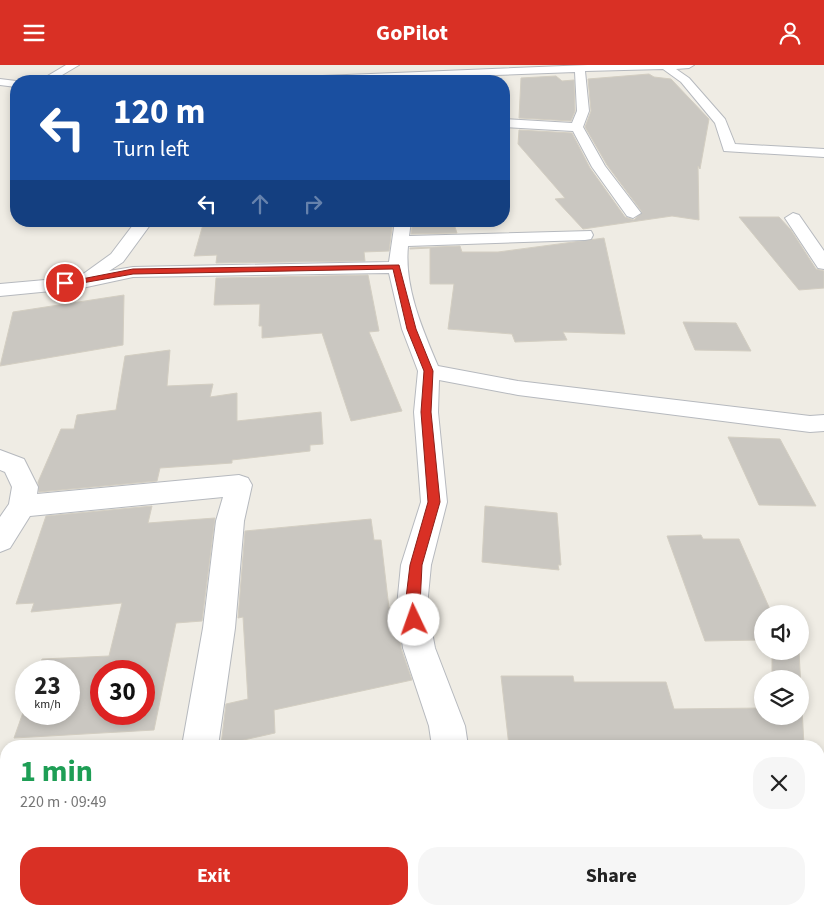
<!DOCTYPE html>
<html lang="en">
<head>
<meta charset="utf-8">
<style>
	body { margin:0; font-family:"Source Sans 3",sans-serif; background:#f6f6f6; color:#222; height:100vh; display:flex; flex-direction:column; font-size:19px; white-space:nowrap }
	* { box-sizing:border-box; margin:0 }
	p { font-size:16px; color:#767676 }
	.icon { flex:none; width:28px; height:28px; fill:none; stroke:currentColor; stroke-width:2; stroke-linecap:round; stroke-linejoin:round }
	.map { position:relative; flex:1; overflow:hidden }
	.drawer { position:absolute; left:0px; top:675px; width:825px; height:175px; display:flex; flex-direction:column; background:#fff; border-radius:20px 20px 0 0; box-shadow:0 2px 8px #0003 }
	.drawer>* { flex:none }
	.guide { position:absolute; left:10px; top:10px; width:500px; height:152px; border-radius:20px; box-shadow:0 2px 8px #0003; background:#1a4fa0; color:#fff; overflow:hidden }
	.controls { position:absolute; left:754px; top:540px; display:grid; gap:10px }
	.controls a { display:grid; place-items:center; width:55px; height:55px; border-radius:50%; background:#fff; box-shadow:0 2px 8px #0003; font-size:25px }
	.speed { position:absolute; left:15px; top:595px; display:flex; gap:10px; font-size:25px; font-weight:700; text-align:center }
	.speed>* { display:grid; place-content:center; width:65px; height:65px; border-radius:50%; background:#fff; box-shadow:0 2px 8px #0003; line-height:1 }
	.speed small { font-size:12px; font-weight:400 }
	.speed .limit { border:8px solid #d22; background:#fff; color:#111 }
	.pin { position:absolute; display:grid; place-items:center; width:42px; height:42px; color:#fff; margin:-21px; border:2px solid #fff; border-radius:50%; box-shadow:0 1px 5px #0007 }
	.me { position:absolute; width:55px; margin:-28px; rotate:357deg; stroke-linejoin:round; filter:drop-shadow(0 0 4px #0008) }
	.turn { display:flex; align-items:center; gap:18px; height:105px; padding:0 20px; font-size:22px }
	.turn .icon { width:65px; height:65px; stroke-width:2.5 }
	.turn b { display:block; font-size:35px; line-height:42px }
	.lanes { display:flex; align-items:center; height:48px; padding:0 20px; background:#0003; justify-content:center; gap:25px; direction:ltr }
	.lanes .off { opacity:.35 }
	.round { display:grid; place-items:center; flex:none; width:52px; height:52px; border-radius:20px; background:#f6f6f6 }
	.head { display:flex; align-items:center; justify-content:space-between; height:85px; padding:0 20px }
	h1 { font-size:30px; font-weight:700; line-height:38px; color:#1e9e55 }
	.cta { display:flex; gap:10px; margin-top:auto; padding:10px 20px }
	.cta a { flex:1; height:58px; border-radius:20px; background:#d93025; color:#fff; font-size:20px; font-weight:700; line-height:58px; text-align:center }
	.cta a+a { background:#f6f6f6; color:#222 }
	header { display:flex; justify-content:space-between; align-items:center; height:65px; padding:0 20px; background:#d93025; color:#fff; font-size:22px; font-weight:700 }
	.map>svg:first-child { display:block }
</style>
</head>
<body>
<header><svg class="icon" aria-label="menu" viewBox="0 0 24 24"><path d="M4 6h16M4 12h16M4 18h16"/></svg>GoPilot<svg class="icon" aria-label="person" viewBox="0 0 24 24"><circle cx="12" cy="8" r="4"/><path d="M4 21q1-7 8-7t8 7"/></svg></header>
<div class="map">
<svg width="824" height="850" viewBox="0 0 824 850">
	<rect width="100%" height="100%" fill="#efece4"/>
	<path fill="#cac7c1" stroke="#d3cec2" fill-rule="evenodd" d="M 649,9 L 654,12 L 671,14 L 709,54 L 700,104 L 698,101 L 699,155 L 672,151 L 583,164 L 555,134 L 565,133 L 518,79 L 519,65 L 572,68 L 590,103 L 625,152 L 634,155 L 642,147 L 607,100 L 585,62 L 591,46 L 588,14 Z
		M 556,11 L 562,16 L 574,15 L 575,46 L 571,56 L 519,53 L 521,13 Z
		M 739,152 L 779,152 L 791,165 L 816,204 L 824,206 L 824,223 L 799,225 Z
		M 204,156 L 393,156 L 389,186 L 364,187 L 365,196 L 216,198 L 217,190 L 194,191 Z
		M 413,156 L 453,156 L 457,168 L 411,169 Z
		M 604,173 L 625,269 L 563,267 L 567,275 L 515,277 L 512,269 L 448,264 L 454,219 L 430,219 L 430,183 L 410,184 L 410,183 L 460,181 L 462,187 L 498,187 Z
		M 368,210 L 379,266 L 369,267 L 402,346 L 351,356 L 322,268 L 262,273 L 262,261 L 259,261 L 260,239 L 214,240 L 216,213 Z
		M 124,230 L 123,280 L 0,301 L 13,247 Z
		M 683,257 L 736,258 L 751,286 L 695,285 Z
		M 170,285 L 167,321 L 213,319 L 210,332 L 237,328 L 237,356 L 321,347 L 323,379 L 310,380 L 310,386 L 232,395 L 232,398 L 160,403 L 157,416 L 39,427 L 38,417 L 61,364 L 74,364 L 77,350 L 116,345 L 125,291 Z
		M 728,372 L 780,374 L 816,441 L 759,440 Z
		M 152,441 L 148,458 L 215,453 L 202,556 L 176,558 L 154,665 L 14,673 L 26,639 L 26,649 L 69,649 L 69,606 L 38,606 L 42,594 L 109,591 L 122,538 L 31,547 L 34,538 L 16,539 L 46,451 ZM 101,606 L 144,606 L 144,649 L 101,649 Z
		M 485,441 L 557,448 L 561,500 L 558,500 L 559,505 L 482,497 Z
		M 371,454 L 374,475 L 381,475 L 389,543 L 395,542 L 401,583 L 412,615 L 274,645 L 275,668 L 221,680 L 226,639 L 248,634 L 243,552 L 238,553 L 245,466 Z
		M 701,470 L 703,474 L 739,474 L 772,549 L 762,549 L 762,575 L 705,576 L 667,471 Z
		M 772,586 L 799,586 L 804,681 L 509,681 L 501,611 L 573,611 L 574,617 L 666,617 L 674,644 L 762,643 L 762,651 L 800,651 L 800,614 L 772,614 Z"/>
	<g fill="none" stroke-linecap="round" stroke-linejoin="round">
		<g stroke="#b6b9be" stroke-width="2">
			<path id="street" d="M 66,0 L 79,0 L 52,16 L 39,16 Z
				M 588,0 L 694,0 L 689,3 L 676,4 L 689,13 L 725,54 L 735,79 L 824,84 L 824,92 L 724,86 L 715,58 L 681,17 L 663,4 L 585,6 L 589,46 L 583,62 L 605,101 L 641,148 L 633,153 L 627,151 L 592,102 L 573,66 L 504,62 L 504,54 L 572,58 L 577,46 L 575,7 L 334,16 L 269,16 L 274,13 Z
				M 0,14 L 16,16 L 18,16 L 16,16 L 16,22 L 0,20 Z
				M 793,148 L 799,150 L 824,186 L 824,204 L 818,203 L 785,153 Z
				M 136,156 L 153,156 L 123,197 L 109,206 L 133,202 L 389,197 L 395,156 L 411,156 L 409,171 L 591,166 L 593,170 L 591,174 L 585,175 L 408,181 C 404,222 422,263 438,301 L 518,316 L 810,351 L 824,350 L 824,366 L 810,367 L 518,330 L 439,315 L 438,347 L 447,437 L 431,500 L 427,541 L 435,583 L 465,661 L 468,681 L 432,681 L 429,661 L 403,583 L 397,541 L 401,500 L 421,437 L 414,347 L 418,306 L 402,264 L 389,208 L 133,212 L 82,223 L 0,231 L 0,219 L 79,212 L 111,189 Z
				M 0,385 L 24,394 L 38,422 L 37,429 L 239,410 L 248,413 L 252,420 L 244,456 L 235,563 L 218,681 L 182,681 L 203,563 L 216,456 L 223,432 L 30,451 L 10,483 L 0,487 L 0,452 L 9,439 L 12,422 L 5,407 L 0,405 Z
				M 117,844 L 159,844 L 157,850 L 115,850 Z
				M 461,844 L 503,844 L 504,850 L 462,850 Z"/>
		</g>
		<use href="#street" fill="#fff" fill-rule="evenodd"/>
	</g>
	<path fill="#d93025" stroke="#8d1f18" d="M 399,200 L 416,264 L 433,306 L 431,347 L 440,437 L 422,500 L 419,560 L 414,561 L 410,560 L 405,541 L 410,500 L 428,437 L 421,347 L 424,306 L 407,264 L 393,204 L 133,209 L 65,221 L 61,218 L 133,204 Z"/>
</svg>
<div class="controls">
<a><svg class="icon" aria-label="sound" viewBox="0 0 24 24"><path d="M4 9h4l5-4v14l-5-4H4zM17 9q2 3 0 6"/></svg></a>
<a><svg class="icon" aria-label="layers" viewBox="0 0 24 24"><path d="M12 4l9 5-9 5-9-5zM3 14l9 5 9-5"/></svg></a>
</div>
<div class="speed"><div>23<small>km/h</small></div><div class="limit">30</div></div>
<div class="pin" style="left:65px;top:218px;background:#d93025"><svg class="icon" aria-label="arrive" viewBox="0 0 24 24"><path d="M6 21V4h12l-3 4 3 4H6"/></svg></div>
<svg class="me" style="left:414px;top:555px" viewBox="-20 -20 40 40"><circle r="19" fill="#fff"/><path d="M0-13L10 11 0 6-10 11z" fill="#d93025"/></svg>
<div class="guide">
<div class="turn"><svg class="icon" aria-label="left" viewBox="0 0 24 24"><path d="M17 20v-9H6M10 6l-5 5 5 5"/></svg><div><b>120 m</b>Turn left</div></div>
<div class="lanes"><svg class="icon" aria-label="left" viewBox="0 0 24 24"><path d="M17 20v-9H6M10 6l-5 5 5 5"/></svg><svg class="icon off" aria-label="ahead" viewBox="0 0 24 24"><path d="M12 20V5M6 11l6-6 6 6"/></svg><svg class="icon off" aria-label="right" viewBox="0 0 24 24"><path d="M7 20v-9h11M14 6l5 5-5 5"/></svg></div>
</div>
<section class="drawer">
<div class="head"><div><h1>1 min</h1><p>220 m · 09:49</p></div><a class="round"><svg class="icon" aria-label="close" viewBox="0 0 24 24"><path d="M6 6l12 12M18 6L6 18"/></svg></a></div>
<div class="cta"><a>Exit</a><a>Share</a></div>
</section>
</div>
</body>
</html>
